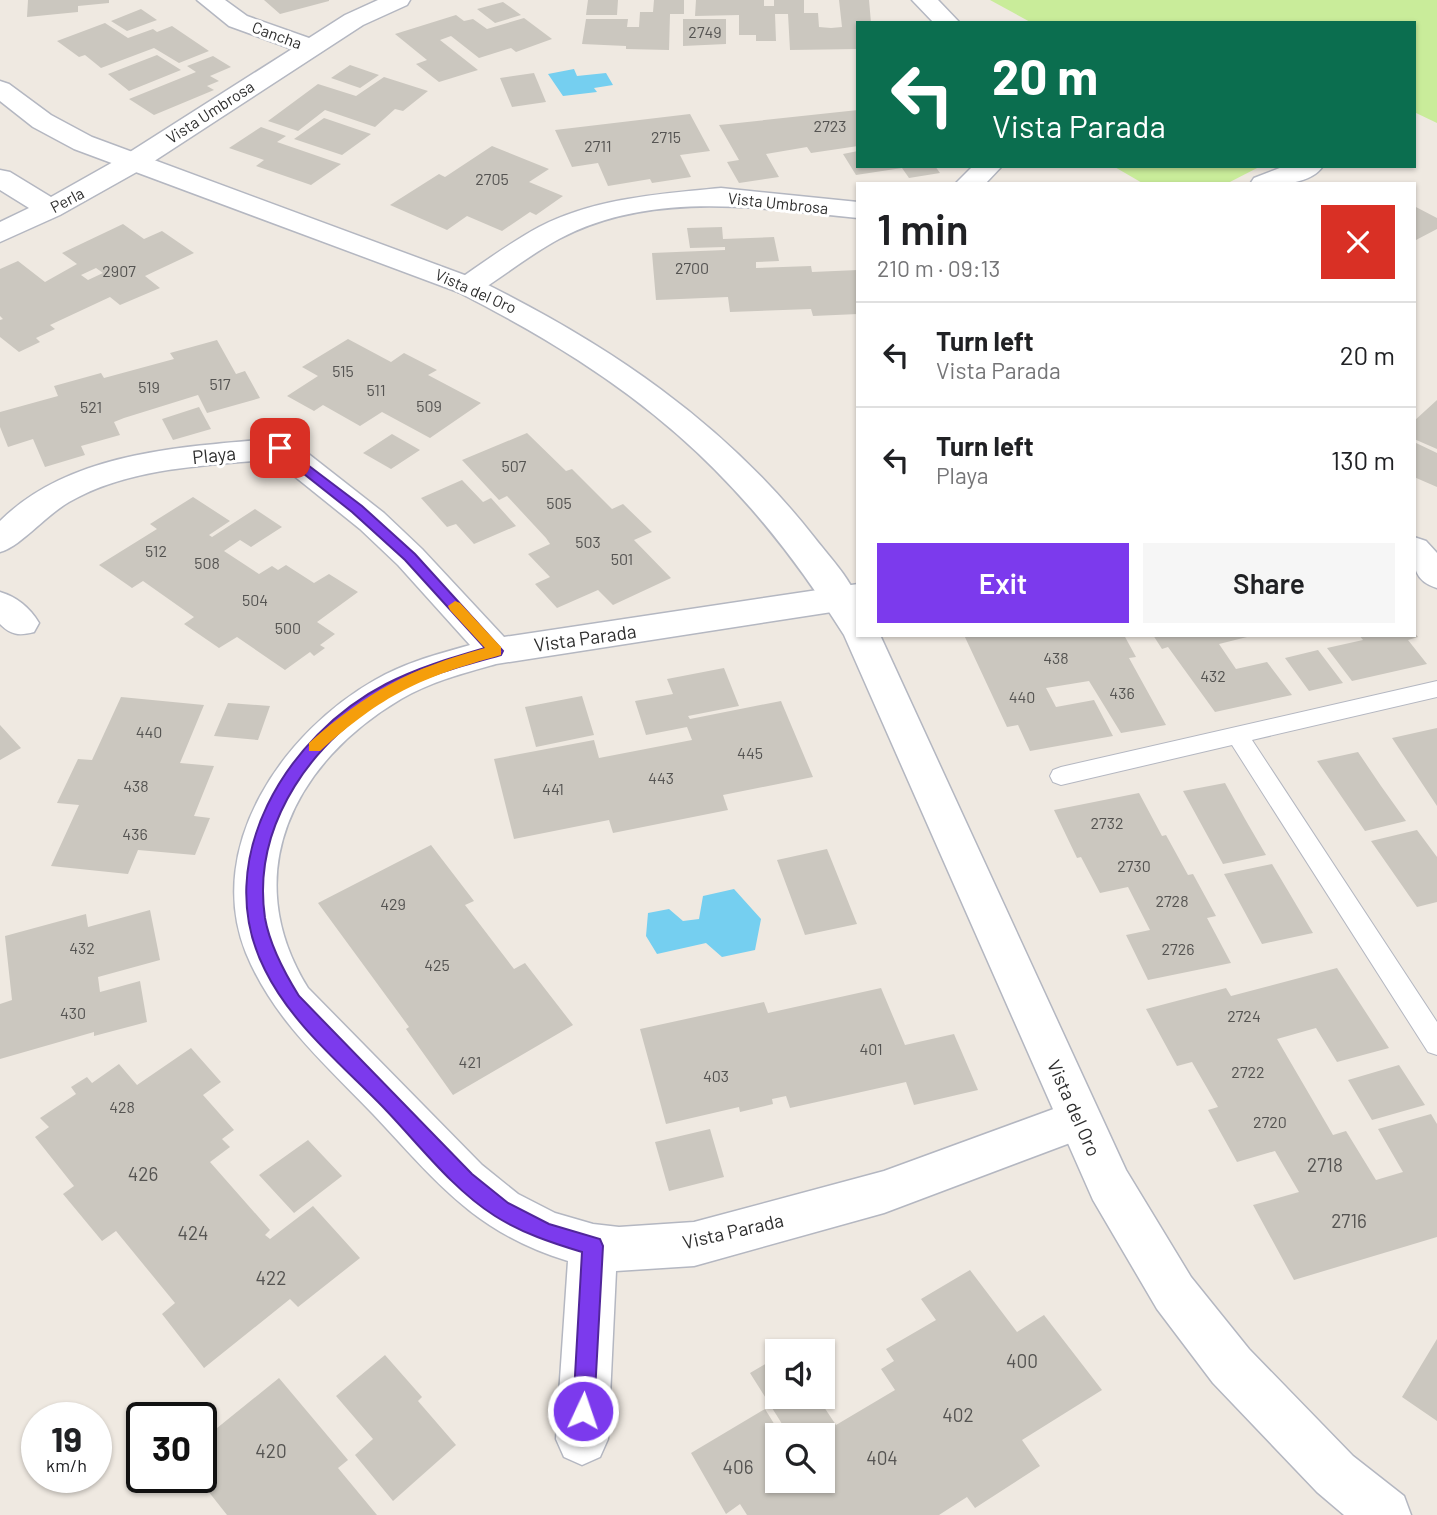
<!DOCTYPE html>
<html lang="en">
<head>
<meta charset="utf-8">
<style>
	body { margin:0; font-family:Barlow,sans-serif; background:#f6f6f6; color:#202124; height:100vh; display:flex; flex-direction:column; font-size:26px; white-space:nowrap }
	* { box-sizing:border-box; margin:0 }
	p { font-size:23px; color:#757577 }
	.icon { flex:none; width:38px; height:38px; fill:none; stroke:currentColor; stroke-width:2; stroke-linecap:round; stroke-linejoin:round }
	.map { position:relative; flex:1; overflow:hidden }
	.details { position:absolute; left:856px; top:182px; width:560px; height:455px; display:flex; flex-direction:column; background:#fff; border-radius:0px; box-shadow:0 2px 5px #0004 }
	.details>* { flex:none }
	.banner { position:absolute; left:856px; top:21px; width:560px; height:147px; border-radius:0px; box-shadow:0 2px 5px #0004; background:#0b6e4f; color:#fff; overflow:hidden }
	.fabs { position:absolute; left:765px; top:1339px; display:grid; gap:14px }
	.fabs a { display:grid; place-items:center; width:70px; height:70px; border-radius:0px; background:#fff; box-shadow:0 2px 5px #0004; font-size:35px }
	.speed { position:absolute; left:21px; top:1402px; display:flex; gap:14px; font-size:35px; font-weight:700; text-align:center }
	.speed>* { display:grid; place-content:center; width:91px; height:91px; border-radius:50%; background:#fff; box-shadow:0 2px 5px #0004; line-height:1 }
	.speed small { font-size:18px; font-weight:400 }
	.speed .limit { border:4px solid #111; border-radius:10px; background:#fff; color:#111 }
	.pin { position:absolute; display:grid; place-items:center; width:60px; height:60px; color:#fff; margin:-30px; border-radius:14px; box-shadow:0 4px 10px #0006 }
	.me { position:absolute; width:77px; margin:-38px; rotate:3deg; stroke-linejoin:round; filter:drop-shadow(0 0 5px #0008) }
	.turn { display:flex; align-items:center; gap:24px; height:147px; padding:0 21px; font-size:32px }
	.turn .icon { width:91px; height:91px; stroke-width:2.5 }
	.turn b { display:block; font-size:49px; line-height:60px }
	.round { display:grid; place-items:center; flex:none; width:74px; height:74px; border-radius:0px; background:#f6f6f6 }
	.overview { display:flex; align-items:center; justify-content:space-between; height:119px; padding:0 21px }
	h1 { font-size:42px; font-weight:600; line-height:52px }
	.button { display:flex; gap:14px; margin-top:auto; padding:14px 21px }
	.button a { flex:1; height:80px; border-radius:0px; background:#7c3aed; color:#fff; font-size:28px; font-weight:600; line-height:80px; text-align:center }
	.button a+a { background:#f6f6f6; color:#202124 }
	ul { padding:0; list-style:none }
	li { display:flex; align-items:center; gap:21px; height:105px; padding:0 21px; border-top:2px solid #e0e0e0 }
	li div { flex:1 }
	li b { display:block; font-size:26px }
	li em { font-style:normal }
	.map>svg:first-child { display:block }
</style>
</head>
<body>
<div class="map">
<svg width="1437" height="1515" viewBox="0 0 1437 1515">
	<rect width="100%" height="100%" fill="#efe9e1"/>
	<path fill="#c9ec9a" d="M 990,0 L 1437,0 L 1437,123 L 1414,112 L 1414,23 L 1032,23 Z
		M 1113,166 L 1261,166 L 1226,184 L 1144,184 Z"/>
	<path fill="#75cff0" d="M 574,69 L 577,76 L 606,73 L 613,85 L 594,88 L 597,92 L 563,96 L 548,74 Z
		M 734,889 L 761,919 L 755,950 L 722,957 L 706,943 L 657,954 L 646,936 L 648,913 L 669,909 L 683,921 L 699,919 L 703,896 Z"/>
	<path fill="#cbc7bf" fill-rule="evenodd" d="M 28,0 L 109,0 L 109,3 L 78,6 L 78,12 L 27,17 Z
		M 264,0 L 329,0 L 329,1 L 280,14 Z
		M 588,0 L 618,0 L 617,15 L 586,15 Z
		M 654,0 L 684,0 L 684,14 L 670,14 L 669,50 L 626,49 L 626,46 L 582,44 L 586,19 L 628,19 L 627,27 L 639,27 L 640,12 L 653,12 Z
		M 696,0 L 764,0 L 764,6 L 774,6 L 774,0 L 804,0 L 804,13 L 818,13 L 819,27 L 831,28 L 842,27 L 839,0 L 869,0 L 871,23 L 858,23 L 858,49 L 790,50 L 788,14 L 775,14 L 776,41 L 756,41 L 756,35 L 739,35 L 739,15 L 695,16 Z
		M 503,2 L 521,15 L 495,23 L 477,9 Z
		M 141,9 L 157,20 L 127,31 L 111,21 Z
		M 456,15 L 464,21 L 473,19 L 487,29 L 524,18 L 552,39 L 516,52 L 511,48 L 479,58 L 451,36 L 440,40 L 478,70 L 439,82 L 416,64 L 427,60 L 395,34 Z
		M 683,19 L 726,19 L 726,44 L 683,46 Z
		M 105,23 L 128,38 L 153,29 L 157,32 L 172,26 L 209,51 L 179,63 L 154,48 L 101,68 L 85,55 L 79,57 L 57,41 Z
		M 157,55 L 181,70 L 129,91 L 108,74 Z
		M 213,56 L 231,67 L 210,76 L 219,81 L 207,86 L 214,90 L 154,115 L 129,99 L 196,72 L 187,66 Z
		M 350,65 L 379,75 L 360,88 L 331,78 Z
		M 534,73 L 546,102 L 512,107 L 500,78 Z
		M 384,77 L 428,91 L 403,111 L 395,109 L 375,127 L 325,110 L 298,131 L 268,121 L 318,84 L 356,96 Z
		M 858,110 L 858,146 L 811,153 L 807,147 L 766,154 L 779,177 L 739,183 L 727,162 L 739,160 L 719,125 Z
		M 690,114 L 710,151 L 680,155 L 691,177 L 652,183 L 650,179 L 608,186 L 598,163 L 572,167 L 555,130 Z
		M 324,118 L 371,134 L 342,155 L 294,139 Z
		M 261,127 L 286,136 L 277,142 L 341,164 L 311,185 L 256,166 L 264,160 L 229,148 Z
		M 492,146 L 549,169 L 529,182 L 563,196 L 536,215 L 530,212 L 502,231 L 467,216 L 447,230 L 390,205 L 439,174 L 445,177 Z
		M 858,151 L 858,166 L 935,166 L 940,173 L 909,178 L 902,168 L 856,175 L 843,154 Z
		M 1414,206 L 1437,218 L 1437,229 L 1416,240 Z
		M 123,224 L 144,239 L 162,231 L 194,253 L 145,276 L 160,288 L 120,305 L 110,297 L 50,325 L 55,329 L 36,338 L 40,342 L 19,352 L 0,337 L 0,320 L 3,319 L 0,316 L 0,269 L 18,261 L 45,282 L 77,264 L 62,253 ZM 96,268 L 103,273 L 88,280 L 81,275 Z
		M 722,227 L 723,239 L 774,237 L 779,261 L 756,262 L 756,268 L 811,266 L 812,272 L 858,270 L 858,314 L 813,316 L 811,309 L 730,312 L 728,297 L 656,300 L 652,253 L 725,250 L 725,247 L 690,248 L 687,228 Z
		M 348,339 L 391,362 L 404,353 L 437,370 L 428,375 L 481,403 L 430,438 L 382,412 L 360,426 L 323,405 L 314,411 L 287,396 L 318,376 L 302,367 Z
		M 217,340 L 236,374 L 245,371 L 260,398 L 207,413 L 198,395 L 124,418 L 114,422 L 120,435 L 81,446 L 85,455 L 45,467 L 33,439 L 8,447 L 0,427 L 0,412 L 58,396 L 54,386 L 101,373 L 104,378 L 174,359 L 170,353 Z
		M 1437,400 L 1437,449 L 1414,439 L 1414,421 Z
		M 199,407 L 211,429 L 173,440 L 162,419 Z
		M 527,433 L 566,471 L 572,469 L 612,509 L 623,504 L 652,532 L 634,540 L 671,578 L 613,605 L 598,590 L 557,608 L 535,584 L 550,577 L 528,554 L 550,544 L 546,538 L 507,496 L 499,500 L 462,460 Z
		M 392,434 L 420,450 L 391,469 L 363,453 Z
		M 1414,442 L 1437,453 L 1437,487 L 1414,477 Z
		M 462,480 L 483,502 L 491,498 L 516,526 L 474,544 L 456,524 L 447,527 L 421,498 Z
		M 193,497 L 230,521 L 209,535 L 212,537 L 255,509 L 282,527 L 251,547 L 240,540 L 224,551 L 259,574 L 272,566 L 278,570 L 286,565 L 314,583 L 329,574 L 358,592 L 317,622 L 335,634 L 320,645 L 325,648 L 314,656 L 310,652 L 285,670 L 237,637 L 219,648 L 184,624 L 194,617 L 143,581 L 132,588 L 99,565 L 157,529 L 150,524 Z
		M 1414,632 L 1418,637 L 1408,640 L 1427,664 L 1352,681 L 1327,648 L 1363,640 L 1359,635 L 1414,635 Z
		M 964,635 L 1124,635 L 1136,657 L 1129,658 L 1166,725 L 1121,733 L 1089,681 L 1046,688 L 1056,707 L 1094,700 L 1113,736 L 1030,751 L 1018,725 L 1007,727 Z
		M 1153,635 L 1255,635 L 1219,644 L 1236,669 L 1267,662 L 1292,695 L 1215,712 L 1168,647 L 1162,649 Z
		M 1318,650 L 1343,683 L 1309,691 L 1285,658 Z
		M 724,668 L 739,706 L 688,716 L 690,719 L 781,701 L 813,777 L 723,795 L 728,810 L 613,833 L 609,820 L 514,839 L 494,759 L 594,740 L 599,758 L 692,740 L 687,727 L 646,735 L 635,701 L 673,694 L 667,679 Z
		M 582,696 L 594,735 L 536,747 L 525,707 Z
		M 121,697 L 204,705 L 180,763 L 214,766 L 194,816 L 210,818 L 195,855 L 138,850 L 128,874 L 51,866 L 79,805 L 57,803 L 78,759 L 92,760 Z
		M 228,703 L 270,706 L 258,740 L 214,736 Z
		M 0,725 L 21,748 L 0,760 Z
		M 1437,728 L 1437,806 L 1392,738 Z
		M 1358,752 L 1381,786 L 1406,821 L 1365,831 L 1317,761 Z
		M 1225,783 L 1245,819 L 1266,855 L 1223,864 L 1183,791 Z
		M 1139,793 L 1162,836 L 1166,835 L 1188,875 L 1193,874 L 1216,916 L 1207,918 L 1231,963 L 1148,980 L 1126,935 L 1150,930 L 1128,887 L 1100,893 L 1081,857 L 1077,858 L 1054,810 Z
		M 1417,830 L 1437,857 L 1437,902 L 1417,907 L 1371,841 Z
		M 431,845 L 474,901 L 465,905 L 514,969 L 525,963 L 573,1025 L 453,1095 L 406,1029 L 409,1027 L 318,903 Z
		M 827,849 L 857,924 L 805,935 L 777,860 Z
		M 1272,864 L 1313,933 L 1262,944 L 1224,874 Z
		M 150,910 L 160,960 L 98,977 L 100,992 L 140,981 L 147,1022 L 94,1036 L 94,1032 L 0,1059 L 0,1004 L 12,1000 L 5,936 L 86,914 L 88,927 Z
		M 1337,968 L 1389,1048 L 1337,1062 L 1316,1028 L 1277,1039 L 1333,1135 L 1346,1131 L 1376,1180 L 1403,1172 L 1378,1129 L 1431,1114 L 1437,1124 L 1437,1237 L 1294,1280 L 1253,1205 L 1299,1192 L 1275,1151 L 1237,1162 L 1208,1110 L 1218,1107 L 1192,1062 L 1177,1066 L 1146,1009 L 1226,988 L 1231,996 Z
		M 881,988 L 905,1045 L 954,1034 L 978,1090 L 914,1105 L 906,1082 L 790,1108 L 786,1096 L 772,1099 L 773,1104 L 740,1112 L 739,1107 L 666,1124 L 640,1029 L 764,1002 L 768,1013 Z
		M 191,1048 L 221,1082 L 203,1095 L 234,1130 L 222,1139 L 230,1147 L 210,1162 L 270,1230 L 265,1235 L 270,1239 L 313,1206 L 360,1258 L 298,1307 L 290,1299 L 204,1368 L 162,1314 L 175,1303 L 116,1231 L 102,1241 L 63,1194 L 74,1186 L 35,1137 L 49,1127 L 40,1118 L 76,1094 L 71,1087 L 87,1077 L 92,1083 L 119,1064 L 137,1085 Z
		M 1399,1065 L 1425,1105 L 1372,1120 L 1348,1080 Z
		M 710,1129 L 724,1177 L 669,1191 L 655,1142 Z
		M 308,1140 L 342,1176 L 294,1213 L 259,1175 Z
		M 970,1270 L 1017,1332 L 1044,1315 L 1102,1390 L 1022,1440 L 1040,1466 L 975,1508 L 967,1497 L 939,1515 L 747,1515 L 740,1504 L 726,1514 L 691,1453 L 765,1409 L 781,1435 L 777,1435 L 777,1480 L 822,1480 L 822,1435 L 789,1435 L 750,1373 L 777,1357 L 777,1396 L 822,1396 L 822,1372 L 835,1392 L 820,1401 L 836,1425 L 895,1390 L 881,1369 L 894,1361 L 886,1349 L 936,1320 L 921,1299 Z
		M 1437,1339 L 1437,1421 L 1402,1397 Z
		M 385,1355 L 422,1397 L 418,1401 L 456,1445 L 393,1501 L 355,1455 L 373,1439 L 336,1396 Z
		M 279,1378 L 348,1460 L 338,1468 L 377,1515 L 227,1515 L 197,1477 L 201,1477 L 201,1441 Z"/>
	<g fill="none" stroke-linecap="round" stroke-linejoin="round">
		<g stroke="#b4b7c1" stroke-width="2">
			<path id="lane" d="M 1437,681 L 1437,697 L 1252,740 L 1437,1022 L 1437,1055 L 1428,1052 L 1232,745 L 1061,785 L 1053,782 L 1050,776 L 1053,770 L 1061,767 Z"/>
		</g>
		<g stroke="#b4b7c1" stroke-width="3">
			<path id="street" d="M 197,0 L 225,0 L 247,16 L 309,38 L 345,15 L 378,0 L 410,0 L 407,5 L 363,25 L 142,169 L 60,215 L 0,242 L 0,222 L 29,208 L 0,190 L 0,170 L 10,172 L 51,197 L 122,157 L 292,49 L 229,26 Z
				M 912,0 L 938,0 L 960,23 L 934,23 Z
				M 973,166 L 1002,166 L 985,184 L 955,184 Z
				M 1285,166 L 1323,166 C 1309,187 1273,184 1250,184 L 1254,178 Z
				M 721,188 L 858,202 L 858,218 C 759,208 651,190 559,239 C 531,254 505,275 478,292 L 468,295 L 458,292 L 453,286 L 458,280 C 484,262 511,242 539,227 C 595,198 659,194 721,188 Z
				M 280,438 L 292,441 L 384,513 L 422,549 L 504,637 L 858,584 L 858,608 L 496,664 C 464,673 430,682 401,699 C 294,762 237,874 308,988 L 482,1165 L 518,1194 L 555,1213 L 593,1224 L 619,1227 L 694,1222 L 884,1171 L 1078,1100 L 1094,1106 L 1101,1120 L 1094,1134 L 884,1213 L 694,1266 L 616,1271 L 608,1439 L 600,1457 L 582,1465 L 564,1457 L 556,1439 L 568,1261 C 475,1233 436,1181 373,1114 C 324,1063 273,1019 246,953 C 203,845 285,731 375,680 C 404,663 438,654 470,645 L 398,565 L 360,529 L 273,459 C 205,466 129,467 69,502 C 46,515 20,547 0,552 L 0,521 C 72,450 185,447 280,438 Z
				M 1414,537 L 1426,541 L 1437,553 L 1437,588 C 1410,580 1414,561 1414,537 Z
				M 0,592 C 17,597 30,608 39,623 L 34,632 C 19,636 11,635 0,624 Z"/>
		</g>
		<g stroke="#b4b7c1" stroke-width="3">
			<path id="secondary" d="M 0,81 L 9,84 L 51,115 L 92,137 L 478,280 C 608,344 724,422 814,537 C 828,555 849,577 857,598 C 861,608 858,625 858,635 L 880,635 L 1126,1170 L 1191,1277 L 1249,1349 L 1353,1456 L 1404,1496 L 1411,1515 L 1344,1515 L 1317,1492 L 1213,1383 L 1157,1309 L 1093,1200 L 844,635 C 739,468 633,381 458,292 L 74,149 L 33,127 L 0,101 Z"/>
		</g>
		<use href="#lane" fill="#fff" fill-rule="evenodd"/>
		<use href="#street" fill="#fff" fill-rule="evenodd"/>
		<use href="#secondary" fill="#fff" fill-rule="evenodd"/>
	</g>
	<path fill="#7c3aed" stroke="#51269a" stroke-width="2" d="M 280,444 L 362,506 L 415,554 L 503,651 L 501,655 C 465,665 429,674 396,692 C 315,736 251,823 265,918 C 270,946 284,972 299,996 L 472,1174 L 508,1203 L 549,1224 L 600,1239 L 603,1246 L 594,1411 L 591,1419 L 583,1422 L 576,1419 L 573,1411 L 582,1252 C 552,1243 522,1233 495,1216 C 451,1188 417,1142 382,1106 C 341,1064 291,1023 265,970 C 209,861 287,735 386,684 C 417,668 451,658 485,648 L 405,560 L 352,512 L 275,451 L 273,448 Z"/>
	<path fill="#f59e0b" d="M 455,601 L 460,603 L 501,647 L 501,655 C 419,678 384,694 320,751 L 309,751 L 309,743 C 368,691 409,669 485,648 L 450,610 L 448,606 Z"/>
	<g text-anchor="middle" stroke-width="6" stroke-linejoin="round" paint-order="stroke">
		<g font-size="16" fill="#555452">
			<text x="705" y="38">2749</text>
			<text x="830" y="132">2723</text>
			<text x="666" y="143">2715</text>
			<text x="598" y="152">2711</text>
			<text x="492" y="185">2705</text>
			<text x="692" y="274">2700</text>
			<text x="119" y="277">2907</text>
			<text x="343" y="377">515</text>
			<text x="220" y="390">517</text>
			<text x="149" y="393">519</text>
			<text x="376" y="396">511</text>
			<text x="429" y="412">509</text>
			<text x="91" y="413">521</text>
			<text x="514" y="472">507</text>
			<text x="559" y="509">505</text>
			<text x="588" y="548">503</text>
			<text x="156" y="557">512</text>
			<text x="622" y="565">501</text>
			<text x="207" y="569">508</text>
			<text x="255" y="606">504</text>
			<text x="288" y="634">500</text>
			<text x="1056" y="664">438</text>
			<text x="1213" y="682">432</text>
			<text x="1122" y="699">436</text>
			<text x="1022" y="703">440</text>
			<text x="149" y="738">440</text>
			<text x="750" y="759">445</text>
			<text x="661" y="784">443</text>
			<text x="136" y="792">438</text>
			<text x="553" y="795">441</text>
			<text x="1107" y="829">2732</text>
			<text x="135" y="840">436</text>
			<text x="1134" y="872">2730</text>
			<text x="1172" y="907">2728</text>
			<text x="393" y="910">429</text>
			<text x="82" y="954">432</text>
			<text x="1178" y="955">2726</text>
			<text x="437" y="971">425</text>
			<text x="73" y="1019">430</text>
			<text x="1244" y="1022">2724</text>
			<text x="871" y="1055">401</text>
			<text x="470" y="1068">421</text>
			<text x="1248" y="1078">2722</text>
			<text x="716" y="1082">403</text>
			<text x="122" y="1113">428</text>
			<text x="1270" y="1128">2720</text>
		</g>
		<g font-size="16" fill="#2e2e2e" stroke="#fff">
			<text transform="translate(277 35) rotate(20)" y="6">Cancha</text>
			<text transform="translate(210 112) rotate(-33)" y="6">Vista Umbrosa</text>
			<text transform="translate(67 200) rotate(-28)" y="6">Perla</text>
			<text transform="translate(778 203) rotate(6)" y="6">Vista Umbrosa</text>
			<text transform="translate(476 291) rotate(24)" y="6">Vista del Oro</text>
		</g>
		<g font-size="19" fill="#2e2e2e" stroke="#fff">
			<text transform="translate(214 455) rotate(-6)" y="7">Playa</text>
			<text transform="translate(585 638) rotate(-8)" y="7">Vista Parada</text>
			<text transform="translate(1074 1108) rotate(66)" y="7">Vista del Oro</text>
			<text transform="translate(733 1231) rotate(-13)" y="7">Vista Parada</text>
		</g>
		<g font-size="19" fill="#555452">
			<text x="1325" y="1172">2718</text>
			<text x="143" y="1181">426</text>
			<text x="1349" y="1228">2716</text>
			<text x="193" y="1240">424</text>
			<text x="271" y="1285">422</text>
			<text x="1022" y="1368">400</text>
			<text x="958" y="1422">402</text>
			<text x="271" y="1458">420</text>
			<text x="882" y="1465">404</text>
			<text x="738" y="1474">406</text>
		</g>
	</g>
</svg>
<div class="fabs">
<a><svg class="icon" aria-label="sound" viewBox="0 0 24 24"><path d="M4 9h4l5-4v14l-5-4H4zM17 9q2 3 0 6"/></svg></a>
<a><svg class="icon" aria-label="search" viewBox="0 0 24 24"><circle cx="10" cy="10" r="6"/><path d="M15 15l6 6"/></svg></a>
</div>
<div class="speed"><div>19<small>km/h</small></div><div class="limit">30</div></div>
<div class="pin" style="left:280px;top:448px;background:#d93025"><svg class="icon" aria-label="arrive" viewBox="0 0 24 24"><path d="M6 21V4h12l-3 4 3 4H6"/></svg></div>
<svg class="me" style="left:583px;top:1411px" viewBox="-20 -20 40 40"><circle r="17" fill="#7c3aed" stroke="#fff" stroke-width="3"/><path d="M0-11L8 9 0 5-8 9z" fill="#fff"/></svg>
<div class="banner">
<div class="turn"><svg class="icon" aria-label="left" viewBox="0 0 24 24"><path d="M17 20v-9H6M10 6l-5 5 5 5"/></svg><div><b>20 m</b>Vista Parada</div></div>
</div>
<section class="details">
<div class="overview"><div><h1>1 min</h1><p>210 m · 09:13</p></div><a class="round" style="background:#d93025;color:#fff"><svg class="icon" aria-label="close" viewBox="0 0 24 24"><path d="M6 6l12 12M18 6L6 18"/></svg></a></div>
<ul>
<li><svg class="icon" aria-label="left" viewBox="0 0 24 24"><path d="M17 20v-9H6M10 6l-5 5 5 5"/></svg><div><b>Turn left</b><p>Vista Parada</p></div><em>20 m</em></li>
<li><svg class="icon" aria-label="left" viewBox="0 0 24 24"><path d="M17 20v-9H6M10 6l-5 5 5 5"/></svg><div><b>Turn left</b><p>Playa</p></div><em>130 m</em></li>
</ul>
<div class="button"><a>Exit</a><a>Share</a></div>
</section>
</div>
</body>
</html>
